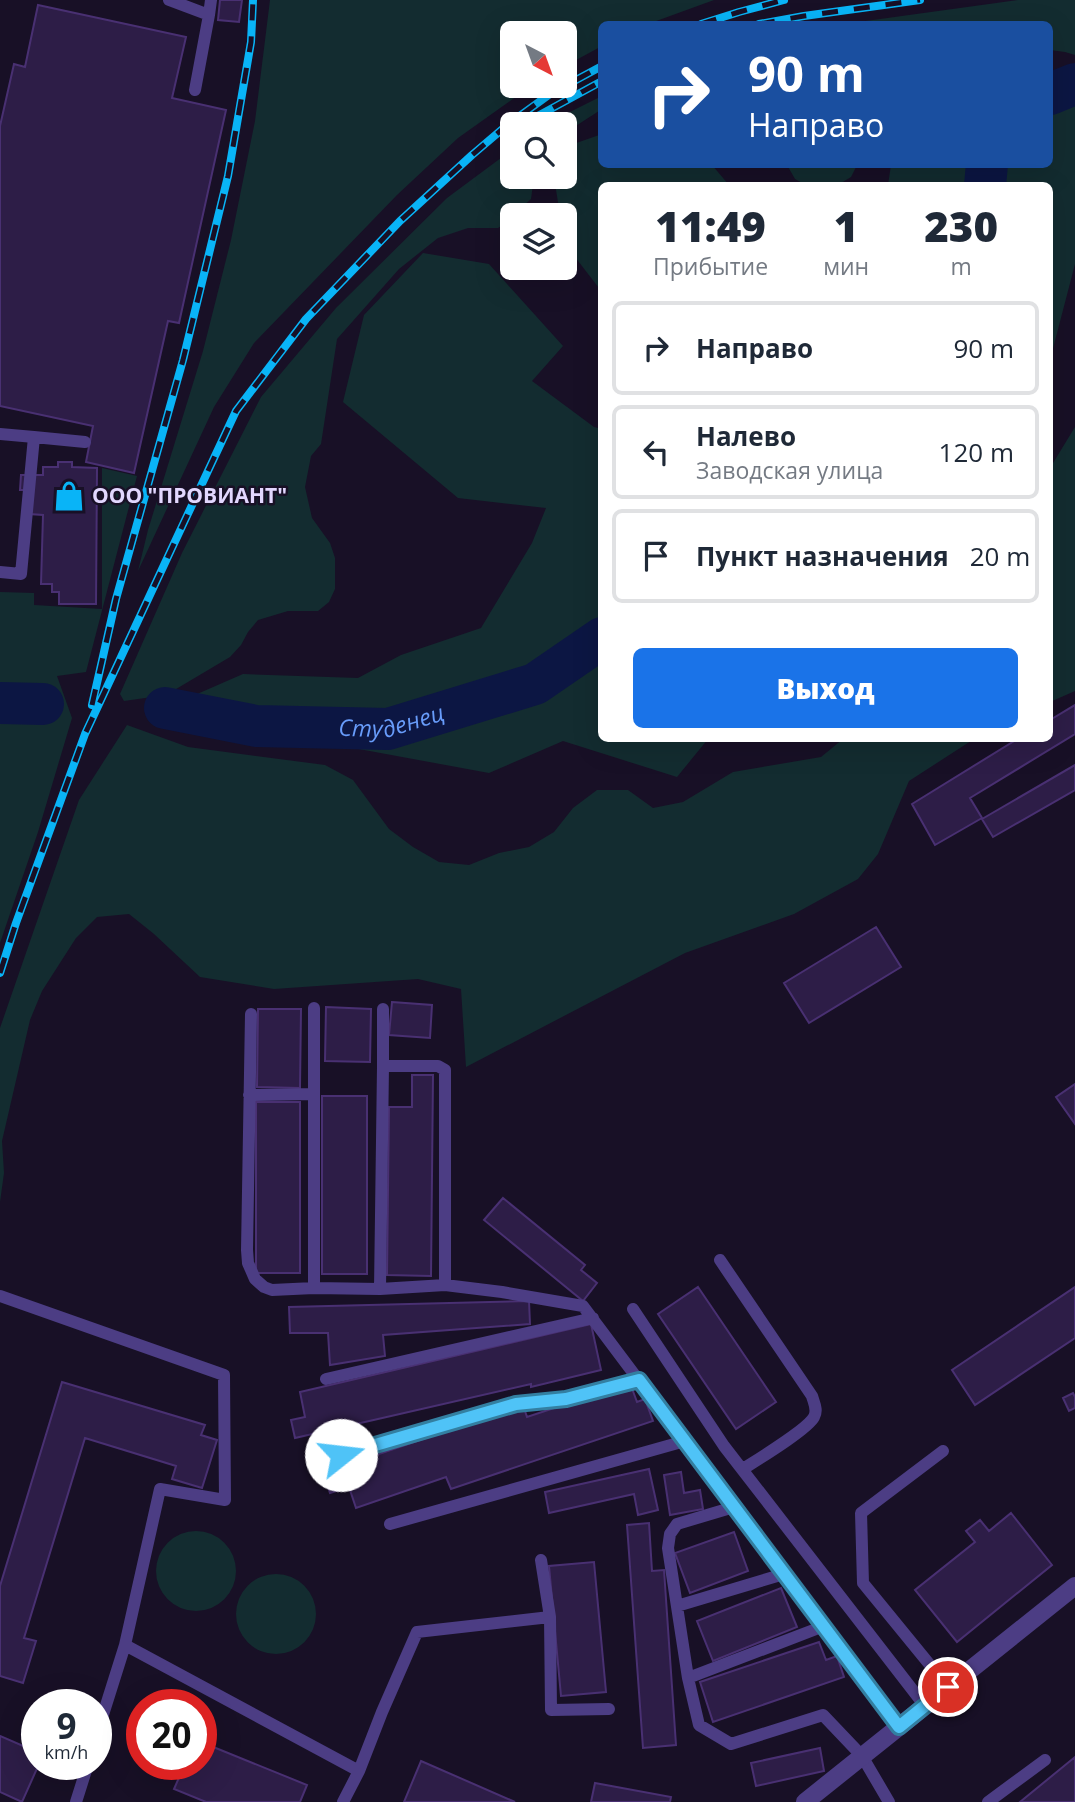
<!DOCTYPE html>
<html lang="ru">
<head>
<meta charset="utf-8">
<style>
	body { margin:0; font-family:"Open Sans",sans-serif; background:#f2f2f3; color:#1f2937; height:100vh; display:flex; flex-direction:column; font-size:26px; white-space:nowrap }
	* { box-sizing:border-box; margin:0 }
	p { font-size:23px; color:#747a83 }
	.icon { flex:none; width:38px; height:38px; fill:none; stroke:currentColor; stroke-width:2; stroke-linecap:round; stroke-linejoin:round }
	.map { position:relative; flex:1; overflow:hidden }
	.side { position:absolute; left:598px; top:182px; width:455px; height:560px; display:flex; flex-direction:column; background:#fff; border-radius:10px; box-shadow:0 7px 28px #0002 }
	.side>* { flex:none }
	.hud { position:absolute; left:598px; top:21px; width:455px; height:147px; border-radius:10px; box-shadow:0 7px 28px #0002; background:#1a4fa0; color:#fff; overflow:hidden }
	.needle { width:46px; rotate:139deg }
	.buttons { position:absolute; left:500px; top:21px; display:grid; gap:14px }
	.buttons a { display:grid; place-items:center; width:77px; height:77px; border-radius:10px; background:#fff; box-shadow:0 7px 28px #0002; font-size:35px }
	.speed { position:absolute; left:21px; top:1689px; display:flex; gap:14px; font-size:35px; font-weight:700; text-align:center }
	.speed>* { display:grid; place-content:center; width:91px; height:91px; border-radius:50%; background:#fff; box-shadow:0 7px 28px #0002; line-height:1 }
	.speed small { font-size:18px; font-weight:400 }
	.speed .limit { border:10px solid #d22; background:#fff; color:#111 }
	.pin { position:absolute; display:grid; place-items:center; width:60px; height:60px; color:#fff; margin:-30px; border:4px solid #fff; border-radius:50%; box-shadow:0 2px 7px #0007 }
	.me { position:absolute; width:77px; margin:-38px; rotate:74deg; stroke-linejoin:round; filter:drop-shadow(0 0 5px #0008) }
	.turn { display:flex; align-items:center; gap:24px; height:147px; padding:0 35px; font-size:32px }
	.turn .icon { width:91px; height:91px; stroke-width:2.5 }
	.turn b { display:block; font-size:49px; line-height:60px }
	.eta { display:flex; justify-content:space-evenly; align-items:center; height:119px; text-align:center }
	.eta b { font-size:42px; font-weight:800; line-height:49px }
	.primary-button { display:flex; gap:14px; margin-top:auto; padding:14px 35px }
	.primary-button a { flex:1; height:80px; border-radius:10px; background:#1a73e8; color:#fff; font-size:28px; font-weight:800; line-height:80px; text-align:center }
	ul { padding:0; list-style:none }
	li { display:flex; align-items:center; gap:21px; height:94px; margin:0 14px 10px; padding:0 21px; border:4px solid #e0e1e3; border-radius:10px }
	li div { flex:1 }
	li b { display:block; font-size:26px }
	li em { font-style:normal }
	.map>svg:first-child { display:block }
</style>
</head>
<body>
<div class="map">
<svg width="1075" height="1802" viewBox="0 0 1075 1802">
	<rect width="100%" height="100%" fill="#181026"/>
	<path fill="#132c30" d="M 270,0 L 714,0 L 648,24 L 602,24 L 602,46 L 565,66 L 565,33 L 513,33 L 513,86 L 531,86 L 458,138 L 397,195 L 254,343 L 214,407 L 138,571 L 148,530 L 203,351 L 231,240 L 255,121 Z
		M 1018,0 L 1075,0 L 1075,55 L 1065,52 L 1050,50 L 1050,24 L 844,24 Z
		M 1050,75 L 1075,84 L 1075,264 L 1050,360 L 1050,186 L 888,185 L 891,165 L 1050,164 Z
		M 602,96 L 602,109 L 565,133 L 565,124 L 546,124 Z
		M 602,134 L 602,164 L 712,165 L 729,185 L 602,186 L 602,292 L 565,244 L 565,215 L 560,215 L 554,177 L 565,177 L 565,147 Z
		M 513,149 L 513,177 L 534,177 L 531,199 L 513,215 L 510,220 L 498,228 L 468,228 L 438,238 L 399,269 L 337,339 L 321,444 L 311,456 L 305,487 L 312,518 L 330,543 L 335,558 L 335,589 L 329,602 L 318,611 L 288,611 L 258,620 L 248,632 L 241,645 L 230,657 L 166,695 L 124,701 L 120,694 L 182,553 L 261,397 L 336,308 L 447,198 Z
		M 787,165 L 787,164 L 857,165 L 851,177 L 836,186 L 806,185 L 795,179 Z
		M 423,253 L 489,264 L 563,346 L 532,381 L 594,427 L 602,429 L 602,738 L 708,739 L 677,777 L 563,741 L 489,773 L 348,747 L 233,742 L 165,708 L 243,674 L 358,678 L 401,655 L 481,628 L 532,543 L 546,508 L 458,498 L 343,402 L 364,315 Z
		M 1075,427 L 1075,691 L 1050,702 L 1050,468 Z
		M 102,468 L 137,476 L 86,672 L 57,676 L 72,718 L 38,832 L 0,943 L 0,592 L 34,593 L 34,605 L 102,609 Z
		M 127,725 L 188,747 L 325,765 L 353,780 L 389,829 L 413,847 L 439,862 L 469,865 L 499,853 L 529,847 L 554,832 L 573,808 L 597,790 L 628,790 L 653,808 L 683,802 L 733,772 L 821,757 L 843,739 L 974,739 L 909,781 L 878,854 L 858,879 L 794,914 L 685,953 L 466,1067 L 461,989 L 418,979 L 274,989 L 200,977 L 154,934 L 129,914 L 97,917 L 76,938 L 42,991 L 30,1020 L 2,1141 L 4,1173 L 0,1202 L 0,1028 L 79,800 Z
		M156 1571a40 40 0 1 1 80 0a40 40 0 1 1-80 0Z
		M236 1614a40 40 0 1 1 80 0a40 40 0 1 1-80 0Z"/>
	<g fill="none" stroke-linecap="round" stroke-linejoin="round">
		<g stroke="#0c1643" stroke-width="42">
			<path d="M 1050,94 L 1075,84"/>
			<path d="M 985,186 L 987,164"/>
			<path d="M 0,703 L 43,704"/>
			<path id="s1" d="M 165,708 L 256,726 L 388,729 L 535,684 L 602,638"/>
		</g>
	</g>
	<path fill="#2d1d47" stroke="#493072" stroke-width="2" d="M 220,0 L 242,0 L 239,22 L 218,20 Z
		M 38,5 L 186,37 L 172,98 L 226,110 L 179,323 L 168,321 L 134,473 L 86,462 L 93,426 L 0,406 L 0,126 L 14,64 L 25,67 Z
		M 58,462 L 72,462 L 72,467 L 97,468 L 96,604 L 59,604 L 59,592 L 52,592 L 52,584 L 41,584 L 43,515 L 29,514 L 29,490 L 20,490 L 21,475 L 43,475 L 43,467 L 58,467 Z
		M 1075,705 L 1075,734 L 970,798 L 982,818 L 935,845 L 912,804 L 1019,738 L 1050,738 L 1050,720 Z
		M 1075,765 L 1075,790 L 993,837 L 982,819 Z
		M 876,927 L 901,967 L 809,1023 L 784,983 Z
		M 392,1002 L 432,1005 L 430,1038 L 389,1035 Z
		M 326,1007 L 371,1009 L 370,1062 L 325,1061 Z
		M 258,1009 L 301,1009 L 300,1088 L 257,1087 Z
		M 412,1075 L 433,1075 L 431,1276 L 387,1275 L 389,1107 L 412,1107 Z
		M 1075,1084 L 1075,1124 L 1056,1097 Z
		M 322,1096 L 367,1096 L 367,1274 L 322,1274 Z
		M 256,1102 L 300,1102 L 300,1273 L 256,1273 Z
		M 503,1198 L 585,1265 L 581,1270 L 597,1283 L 583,1301 L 484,1220 Z
		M 698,1287 L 776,1402 L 736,1429 L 658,1314 Z
		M 1075,1287 L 1075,1338 L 975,1405 L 952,1370 Z
		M 529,1301 L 530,1324 L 383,1335 L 385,1356 L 330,1365 L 328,1333 L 290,1333 L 289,1307 Z
		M 591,1324 L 601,1370 L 531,1387 L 531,1384 L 295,1438 L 291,1420 L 305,1417 L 300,1392 Z
		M 62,1382 L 205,1425 L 201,1435 L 217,1440 L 202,1488 L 172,1479 L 176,1466 L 85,1438 L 24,1638 L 36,1641 L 23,1683 L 0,1676 L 0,1586 Z
		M 630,1383 L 637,1402 L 645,1399 L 653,1421 L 451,1489 L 446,1477 L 356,1508 L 349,1487 L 330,1493 L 323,1473 L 523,1405 L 527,1417 Z
		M 1073,1393 L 1075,1397 L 1075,1408 L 1069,1411 L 1063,1398 Z
		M 649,1469 L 658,1510 L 638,1515 L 634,1494 L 549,1513 L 545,1492 Z
		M 681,1472 L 684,1493 L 700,1490 L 703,1509 L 670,1515 L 664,1475 Z
		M 1011,1513 L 1052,1565 L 957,1642 L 915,1590 L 975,1542 L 966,1531 L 980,1520 L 989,1531 Z
		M 649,1523 L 652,1571 L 664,1570 L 676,1745 L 643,1748 L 627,1525 Z
		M 734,1532 L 748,1571 L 690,1593 L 675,1553 Z
		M 594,1562 L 606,1692 L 561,1696 L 549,1566 Z
		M 781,1588 L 797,1627 L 713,1661 L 697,1621 Z
		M 819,1642 L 826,1660 L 837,1656 L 844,1677 L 713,1722 L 700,1682 Z
		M 0,1736 L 37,1752 L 37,1764 L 39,1764 L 22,1802 L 0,1792 Z
		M 201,1742 L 307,1785 L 300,1802 L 206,1802 L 174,1789 L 185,1764 L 201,1764 Z
		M 820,1748 L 824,1771 L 756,1786 L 751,1763 Z
		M 1075,1757 L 1075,1802 L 1020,1802 Z
		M 421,1761 L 515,1802 L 404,1802 Z
		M 595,1783 L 671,1797 L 670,1802 L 591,1802 Z"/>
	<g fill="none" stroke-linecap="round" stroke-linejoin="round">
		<path stroke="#4c3d84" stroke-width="12" d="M 169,0 L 209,15 L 211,0
			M 195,90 L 209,15
			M 0,434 L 34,437 L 21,574 L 0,572
			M 34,437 L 85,442
			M 314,1008 L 314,1288
			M 251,1014 L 247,1250 L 248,1263 L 255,1279 L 264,1287 L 272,1290 L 314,1288 L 380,1289 L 445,1285 L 502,1292 L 583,1306 L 899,1727
			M 383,1066 L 383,1009
			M 249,1095 L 314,1094
			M 720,1260 L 812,1396 C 814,1403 818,1410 814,1417 C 808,1429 757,1460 743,1469
			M 380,1289 L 383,1066 L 438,1066 L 445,1070 L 445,1285
			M 0,1296 L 224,1375 L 225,1500 L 160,1489 L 125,1645
			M 633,1309 L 724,1446 L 925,1706
			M 326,1379 L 593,1318
			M 943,1451 L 861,1513 L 863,1583 L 948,1687
			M 341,1455 L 516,1404 L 566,1399 L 639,1380
			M 734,1507 L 677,1524 L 670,1534 L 668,1548 L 688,1678 L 699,1725 L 731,1744 L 823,1715 L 862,1756 L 889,1802
			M 390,1524 L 685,1441
			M 677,1606 L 784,1574
			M 550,1617 L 551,1710 L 609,1709
			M 688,1678 L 824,1626
			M 96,1737 L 125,1645 L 359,1771 L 382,1712 L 417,1632 L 550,1617 L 541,1560
			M 76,1802 L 88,1764
			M 343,1802 L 359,1771
			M 988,1802 L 1045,1760"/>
		<path stroke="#4c3d84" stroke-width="18" d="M 805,1802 L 1075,1586"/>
		<g stroke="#09b4f7" stroke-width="8">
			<path id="rail" d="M 701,24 L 739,12 L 784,0
				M 759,24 L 804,16 L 920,0
				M 525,123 L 602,81
				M 92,705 L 116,599 L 183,360 L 228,176 L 251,42 L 253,0
				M 0,973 L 16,923 L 85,734 L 236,411 L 306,319 L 400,221 L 472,155 L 506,126 L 550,94 L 602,66"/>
		</g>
		<use href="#rail" stroke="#181026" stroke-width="5" stroke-dasharray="16" stroke-linecap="butt"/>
	</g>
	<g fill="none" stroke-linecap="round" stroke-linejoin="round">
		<g stroke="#337fa1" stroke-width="18">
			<path id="route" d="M 341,1455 L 516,1404 L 566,1399 L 639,1380 L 899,1727 L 948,1687"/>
		</g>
		<use href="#route" stroke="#4fc3f7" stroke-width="12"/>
	</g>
	<defs>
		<g id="shop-bare" transform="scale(2.415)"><path d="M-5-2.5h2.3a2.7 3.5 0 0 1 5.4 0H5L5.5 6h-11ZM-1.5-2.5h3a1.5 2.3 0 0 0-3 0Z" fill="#09b4f7" stroke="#181026" stroke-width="2.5" paint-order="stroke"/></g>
	</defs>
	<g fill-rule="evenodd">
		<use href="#shop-bare" x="69" y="496"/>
	</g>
	<g text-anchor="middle" stroke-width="5" stroke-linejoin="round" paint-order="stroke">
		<g font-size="21" font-weight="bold" fill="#e2d7fe" stroke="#181026" text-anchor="start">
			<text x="92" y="503">ООО "ПРОВИАНТ"</text>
		</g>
		<g font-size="23" font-style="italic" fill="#689cfa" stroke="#181026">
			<text dy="8" stroke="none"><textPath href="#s1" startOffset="229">Студенец</textPath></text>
		</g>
	</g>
</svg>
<div class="buttons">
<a><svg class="needle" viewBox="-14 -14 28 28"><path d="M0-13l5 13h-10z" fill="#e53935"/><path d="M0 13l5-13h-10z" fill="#747a83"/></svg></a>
<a><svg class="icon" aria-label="search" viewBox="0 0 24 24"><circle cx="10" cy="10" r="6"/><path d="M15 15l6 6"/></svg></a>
<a><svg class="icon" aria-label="layers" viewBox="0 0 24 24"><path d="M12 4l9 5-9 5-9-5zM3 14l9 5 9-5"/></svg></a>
</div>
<div class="speed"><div>9<small>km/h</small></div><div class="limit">20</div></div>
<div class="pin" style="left:948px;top:1687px;background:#d93025"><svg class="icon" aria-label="arrive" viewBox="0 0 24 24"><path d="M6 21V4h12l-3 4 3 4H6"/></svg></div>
<svg class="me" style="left:341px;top:1455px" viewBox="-20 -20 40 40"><circle r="19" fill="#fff"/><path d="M0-13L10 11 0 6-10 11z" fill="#4fc3f7"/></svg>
<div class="hud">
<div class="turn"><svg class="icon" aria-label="right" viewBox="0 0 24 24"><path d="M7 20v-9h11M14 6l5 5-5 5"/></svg><div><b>90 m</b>Направо</div></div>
</div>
<section class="side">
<div class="eta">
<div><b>11:49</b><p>Прибытие</p></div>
<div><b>1</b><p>мин</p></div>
<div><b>230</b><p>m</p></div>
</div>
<ul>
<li><svg class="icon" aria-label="right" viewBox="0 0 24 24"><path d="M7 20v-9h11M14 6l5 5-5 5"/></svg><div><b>Направо</b></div><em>90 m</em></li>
<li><svg class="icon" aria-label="left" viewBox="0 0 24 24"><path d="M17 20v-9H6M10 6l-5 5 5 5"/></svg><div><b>Налево</b><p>Заводская улица</p></div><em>120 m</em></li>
<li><svg class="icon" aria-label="arrive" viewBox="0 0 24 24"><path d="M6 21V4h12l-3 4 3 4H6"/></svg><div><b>Пункт назначения</b></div><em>20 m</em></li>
</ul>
<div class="primary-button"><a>Выход</a></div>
</section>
</div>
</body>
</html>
